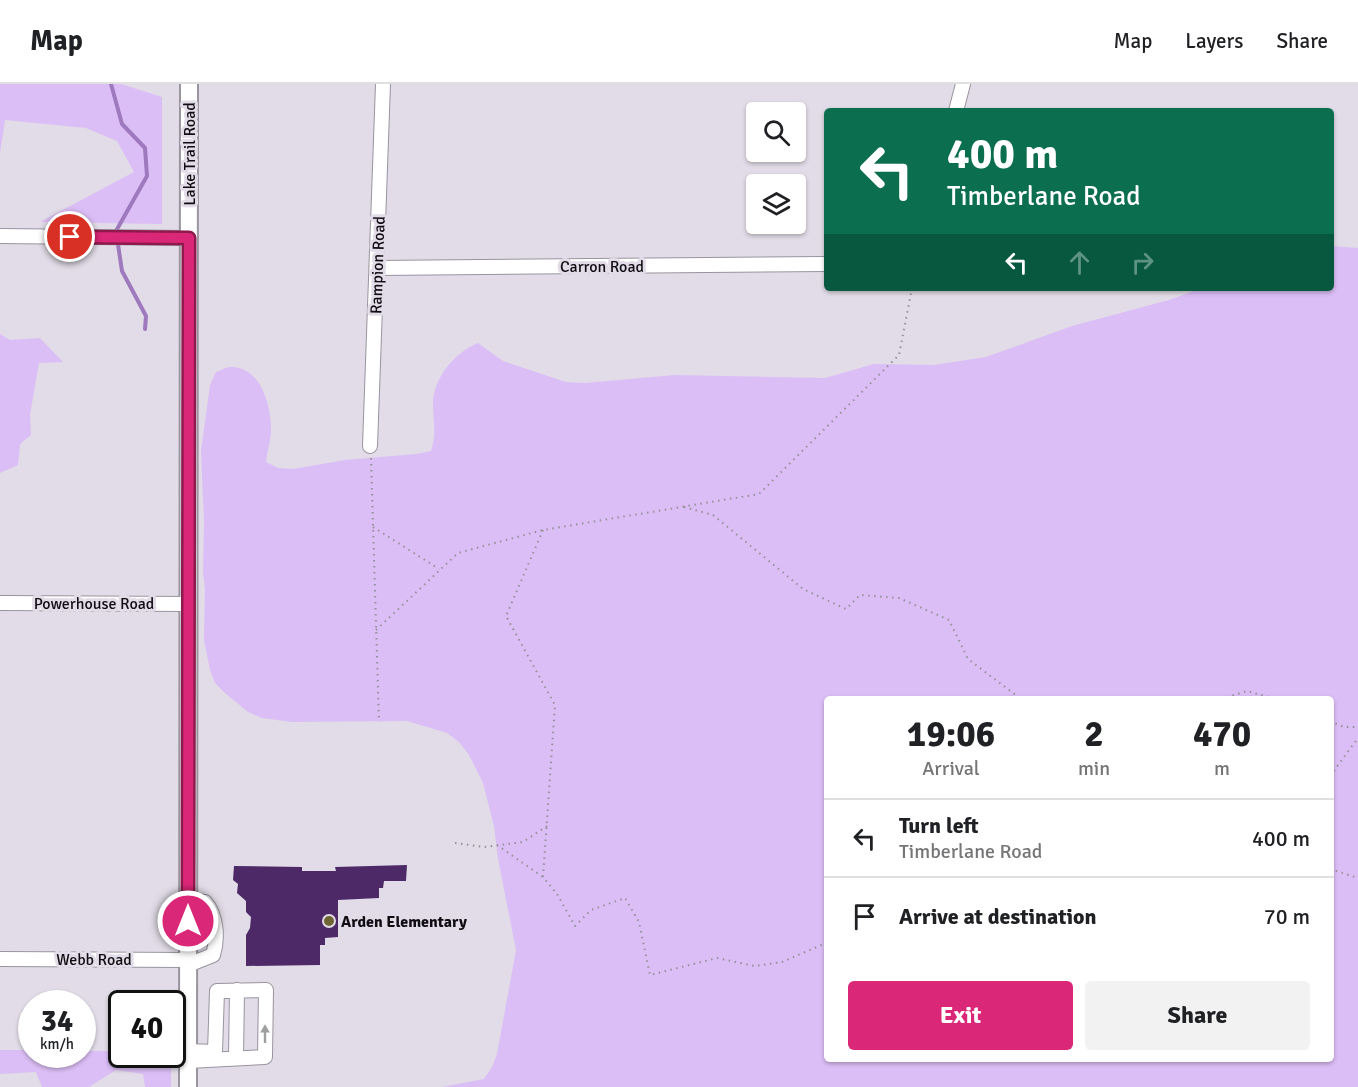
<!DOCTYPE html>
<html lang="en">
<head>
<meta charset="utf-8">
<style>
	body { margin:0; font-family:Signika,sans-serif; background:#f2f2f2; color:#202124; height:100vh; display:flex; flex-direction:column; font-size:22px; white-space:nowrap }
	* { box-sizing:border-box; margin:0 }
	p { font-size:20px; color:#757577 }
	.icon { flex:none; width:33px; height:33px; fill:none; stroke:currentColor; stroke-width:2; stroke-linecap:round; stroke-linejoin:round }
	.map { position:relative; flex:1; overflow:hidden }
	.drawer { position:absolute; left:824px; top:612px; width:510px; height:366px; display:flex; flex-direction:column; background:#fff; border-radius:6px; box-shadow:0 2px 4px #0004 }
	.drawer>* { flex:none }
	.banner { position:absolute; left:824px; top:24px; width:510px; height:183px; border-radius:6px; box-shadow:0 2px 4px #0004; background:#0b6e4f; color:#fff; overflow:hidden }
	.tools { position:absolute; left:746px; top:18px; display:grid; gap:12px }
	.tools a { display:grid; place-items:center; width:60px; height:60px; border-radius:6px; background:#fff; box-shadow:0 2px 4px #0004; font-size:30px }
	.speed { position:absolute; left:18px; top:906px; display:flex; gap:12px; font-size:30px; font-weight:700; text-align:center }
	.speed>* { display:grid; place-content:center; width:78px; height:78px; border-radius:50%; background:#fff; box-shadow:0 2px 4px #0004; line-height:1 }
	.speed small { font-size:15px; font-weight:400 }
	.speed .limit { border:3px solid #111; border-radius:9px; background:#fff; color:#111 }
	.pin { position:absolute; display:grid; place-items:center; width:51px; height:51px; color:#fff; margin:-26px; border:3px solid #fff; border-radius:50%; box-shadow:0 2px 6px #0007 }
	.me { position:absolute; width:66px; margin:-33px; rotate:0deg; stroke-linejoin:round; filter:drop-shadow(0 0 4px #0008) }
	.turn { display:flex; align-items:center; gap:21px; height:126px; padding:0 24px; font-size:27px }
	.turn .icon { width:78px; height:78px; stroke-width:2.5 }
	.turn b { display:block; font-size:42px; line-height:51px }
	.lanes { display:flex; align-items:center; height:57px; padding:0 24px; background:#0003; justify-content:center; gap:30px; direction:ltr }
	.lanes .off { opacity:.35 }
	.eta { display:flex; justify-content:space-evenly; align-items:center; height:102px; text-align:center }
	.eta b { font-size:36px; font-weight:700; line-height:42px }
	.action { display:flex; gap:12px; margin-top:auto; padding:12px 24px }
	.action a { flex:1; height:69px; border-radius:6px; background:#db2777; color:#fff; font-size:24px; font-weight:700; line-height:69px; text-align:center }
	.action a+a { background:#f2f2f2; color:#202124 }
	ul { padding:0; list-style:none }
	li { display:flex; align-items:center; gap:18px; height:78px; padding:0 24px; border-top:2px solid #e0e0e0 }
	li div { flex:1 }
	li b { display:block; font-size:22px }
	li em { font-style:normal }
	header { display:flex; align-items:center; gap:36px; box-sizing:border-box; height:84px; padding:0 30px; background:#fff; border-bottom:2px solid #e0e0e0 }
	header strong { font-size:28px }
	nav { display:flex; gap:33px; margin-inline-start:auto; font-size:21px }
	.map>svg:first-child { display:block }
</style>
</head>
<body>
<header>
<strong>Map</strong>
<nav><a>Map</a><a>Layers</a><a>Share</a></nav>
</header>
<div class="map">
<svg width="1358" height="1003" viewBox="0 0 1358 1003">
	<rect width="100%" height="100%" fill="#e1dce7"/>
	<path fill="#dcbef6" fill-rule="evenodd" d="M 0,0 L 121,0 L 162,13 L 162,140 L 40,138 L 134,88 L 117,57 L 86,44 L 5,36 L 0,69 Z
		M 1331,162 L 1358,164 L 1358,1003 L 442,1003 L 484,995 L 492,983 L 497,970 L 516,866 L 498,775 L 494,742 L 483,699 L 469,671 L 459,658 L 447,649 L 407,637 L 292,638 L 262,634 L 248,628 L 225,609 L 215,599 L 210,586 L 204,556 L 205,505 L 203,489 L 204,437 L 201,367 L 210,301 L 216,288 C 220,287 226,283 229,283 C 262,281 272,325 271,349 C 270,358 267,368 266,378 L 278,384 L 293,385 L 345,376 L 416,370 L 431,367 C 437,349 433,337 433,320 C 433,294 455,268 478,259 L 503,277 L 566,298 L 585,299 L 675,291 L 825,294 L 874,280 L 934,281 L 986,273 L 1072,242 L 1169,216 L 1202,204 L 1330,204 ZM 826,615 L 1330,615 L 1330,975 L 826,975 Z
		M 0,250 L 10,256 L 40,254 L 63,278 L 39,279 L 30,331 L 31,351 L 20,360 L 18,381 L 0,389 Z
		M 0,966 L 31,966 L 32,970 L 82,970 L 83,967 L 121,967 L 122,970 L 171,971 L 171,1003 L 145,1003 L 143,990 L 116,986 L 89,1003 L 42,1003 L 36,988 L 0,990 Z"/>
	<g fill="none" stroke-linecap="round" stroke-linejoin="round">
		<path stroke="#9e79bd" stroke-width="4" d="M 111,0 L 122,40 L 145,64 L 147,92 L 116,147 L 122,187 L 146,232 L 145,245"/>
	</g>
	<path fill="#4d2a67" d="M 407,781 L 406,797 L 384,797 L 383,804 L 379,804 L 379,814 L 338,816 L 338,853 L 325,854 L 325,861 L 320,861 L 320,881 L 246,882 L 246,851 L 250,844 L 251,833 L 246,828 L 246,817 L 237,809 L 238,800 L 233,796 L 234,782 L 302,783 L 302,787 L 336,787 L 335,783 Z"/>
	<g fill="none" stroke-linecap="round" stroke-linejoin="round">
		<g stroke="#99949e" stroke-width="16">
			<path id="minor" d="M 956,27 L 963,0
				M 0,152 L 189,154
				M 377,184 L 826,180
				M 370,362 L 383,0
				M 0,519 L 188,520
				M 188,817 L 205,818 C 217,832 218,855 213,871 L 188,881
				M 0,875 L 188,876
				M 236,974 L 237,906
				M 188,977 L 265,973 L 266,906 L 217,907 L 215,968 L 188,967"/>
		</g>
		<g stroke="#99949e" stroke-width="20">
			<path id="tertiary" d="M 188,1003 L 189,0"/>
		</g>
		<path stroke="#949199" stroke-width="2" stroke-dasharray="1.5 4.5" stroke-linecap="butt" d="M 371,374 L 379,638
			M 684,423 L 713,431 L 803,505 L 846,525 L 860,511 L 899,514 L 949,536 L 968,575 L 1021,615
			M 373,443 L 439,485
			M 543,446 L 506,532 L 555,621 L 543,793 L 557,810 L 575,842 L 591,826 L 625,814 L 639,838 L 650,891 L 717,874 L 755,882 L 782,878 L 826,859
			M 376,546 L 458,469 L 543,446 L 759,410 L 899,271 L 912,204
			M 1221,615 L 1247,607 L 1276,615
			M 1330,637 L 1344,643 L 1358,643
			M 1330,692 L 1358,654
			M 455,759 L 484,763 L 523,758 L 547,742
			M 497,761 L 543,793
			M 1330,785 L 1358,794"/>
		<use href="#minor" stroke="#fff" stroke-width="14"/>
		<use href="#tertiary" stroke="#fff" stroke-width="16"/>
	</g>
	<defs><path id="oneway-solid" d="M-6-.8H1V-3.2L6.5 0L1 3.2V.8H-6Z" transform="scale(1.5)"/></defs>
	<use fill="#9f9ea0" href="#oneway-solid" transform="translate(265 950) rotate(-90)"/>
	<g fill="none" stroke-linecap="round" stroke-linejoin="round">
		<g stroke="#8e194d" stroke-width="15">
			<path id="route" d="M 70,153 L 189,154 L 188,837"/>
		</g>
		<use href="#route" stroke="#db2777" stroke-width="10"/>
	</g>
	<circle fill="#6f6532" stroke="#e1dce7" stroke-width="2" cx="329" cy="837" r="6"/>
	<g text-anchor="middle" stroke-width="6" stroke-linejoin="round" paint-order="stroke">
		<g font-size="16" fill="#0f0d11" stroke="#e1dce7">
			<text transform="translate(189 70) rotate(-90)" y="6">Lake Trail Road</text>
			<text transform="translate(377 181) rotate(-88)" y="6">Rampion Road</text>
			<text x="602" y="188">Carron Road</text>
			<text x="94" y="525">Powerhouse Road</text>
			<text x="94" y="881">Webb Road</text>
		</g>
		<g font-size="16" font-weight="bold" fill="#0f0d11" stroke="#e1dce7" text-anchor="start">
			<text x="341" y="843">Arden Elementary</text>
		</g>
	</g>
</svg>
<div class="tools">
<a><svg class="icon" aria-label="search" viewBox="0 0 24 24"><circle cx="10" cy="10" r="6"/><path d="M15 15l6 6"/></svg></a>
<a><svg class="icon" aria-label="layers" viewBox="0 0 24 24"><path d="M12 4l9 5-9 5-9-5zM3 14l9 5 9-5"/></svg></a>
</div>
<div class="speed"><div>34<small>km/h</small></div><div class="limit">40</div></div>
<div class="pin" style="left:70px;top:153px;background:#d93025"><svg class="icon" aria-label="arrive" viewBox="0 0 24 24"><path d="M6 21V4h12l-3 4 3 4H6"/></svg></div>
<svg class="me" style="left:188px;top:837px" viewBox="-20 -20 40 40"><circle r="17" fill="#db2777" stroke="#fff" stroke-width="3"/><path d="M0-11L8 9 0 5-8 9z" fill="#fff"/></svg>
<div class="banner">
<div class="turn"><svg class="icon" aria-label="left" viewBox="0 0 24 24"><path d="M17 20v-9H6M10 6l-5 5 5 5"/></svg><div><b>400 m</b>Timberlane Road</div></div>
<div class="lanes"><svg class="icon" aria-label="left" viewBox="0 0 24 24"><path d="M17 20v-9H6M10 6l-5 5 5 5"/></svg><svg class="icon off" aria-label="ahead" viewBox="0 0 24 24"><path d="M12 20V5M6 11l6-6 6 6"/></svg><svg class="icon off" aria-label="right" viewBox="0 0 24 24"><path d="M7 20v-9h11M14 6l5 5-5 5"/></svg></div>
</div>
<section class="drawer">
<div class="eta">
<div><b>19:06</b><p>Arrival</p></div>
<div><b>2</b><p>min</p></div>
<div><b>470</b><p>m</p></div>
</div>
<ul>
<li><svg class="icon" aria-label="left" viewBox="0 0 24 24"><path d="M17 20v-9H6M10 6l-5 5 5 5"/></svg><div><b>Turn left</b><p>Timberlane Road</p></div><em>400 m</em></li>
<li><svg class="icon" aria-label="arrive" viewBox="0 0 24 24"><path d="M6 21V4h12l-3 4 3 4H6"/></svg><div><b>Arrive at destination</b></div><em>70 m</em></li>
</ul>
<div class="action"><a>Exit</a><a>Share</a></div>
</section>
</div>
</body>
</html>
